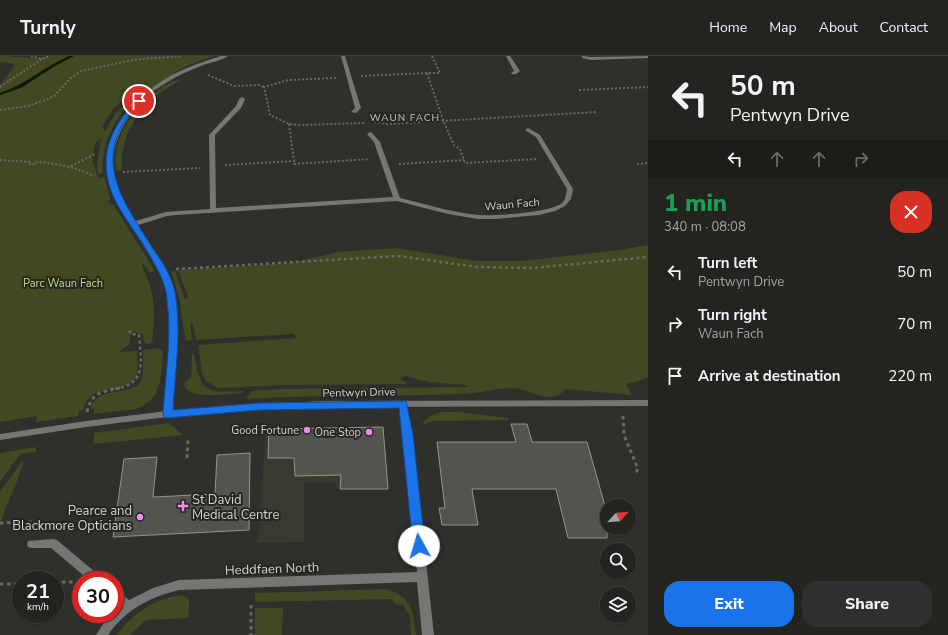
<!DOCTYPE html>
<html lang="en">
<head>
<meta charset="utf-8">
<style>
	body { margin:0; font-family:"Nunito Sans",sans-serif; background:#2f302d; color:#f1f3f6; height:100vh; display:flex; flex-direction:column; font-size:15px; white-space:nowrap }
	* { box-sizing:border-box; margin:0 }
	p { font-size:13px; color:#a3a4a5 }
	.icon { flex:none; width:22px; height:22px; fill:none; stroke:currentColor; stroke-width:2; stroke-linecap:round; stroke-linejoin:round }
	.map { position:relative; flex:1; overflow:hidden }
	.drawer { display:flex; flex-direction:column; background:#232420; width:300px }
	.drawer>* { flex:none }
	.guide { background:#232420; color:#f1f3f6; overflow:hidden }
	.needle { width:26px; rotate:64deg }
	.tools { position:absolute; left:600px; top:443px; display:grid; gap:8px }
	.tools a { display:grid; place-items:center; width:36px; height:36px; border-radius:50%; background:#232420; box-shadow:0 1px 3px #0004,0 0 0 1px #40413e; font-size:20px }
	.speed { position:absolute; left:12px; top:515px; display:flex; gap:8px; font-size:20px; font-weight:700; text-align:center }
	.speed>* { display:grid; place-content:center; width:52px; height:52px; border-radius:50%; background:#232420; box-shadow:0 1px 3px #0004,0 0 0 1px #40413e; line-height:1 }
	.speed small { font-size:10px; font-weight:400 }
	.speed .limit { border:6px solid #d22; background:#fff; color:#111 }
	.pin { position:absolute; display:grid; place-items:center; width:34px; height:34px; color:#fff; margin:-17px; border:2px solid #fff; border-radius:50%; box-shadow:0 1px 4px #0007 }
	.me { position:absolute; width:44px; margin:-22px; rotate:354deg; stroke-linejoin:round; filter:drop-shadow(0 0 3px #0008) }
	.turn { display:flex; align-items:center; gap:14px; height:84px; padding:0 16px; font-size:18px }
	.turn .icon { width:52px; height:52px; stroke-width:2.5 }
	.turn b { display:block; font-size:28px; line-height:34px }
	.lanes { display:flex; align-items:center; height:38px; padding:0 16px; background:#0003; justify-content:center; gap:20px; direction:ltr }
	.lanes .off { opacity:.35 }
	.round { display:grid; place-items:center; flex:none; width:42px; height:42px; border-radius:16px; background:#2f302d }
	.head { display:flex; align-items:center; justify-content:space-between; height:68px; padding:0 16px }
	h1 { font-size:24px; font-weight:800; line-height:30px; color:#1e9e55 }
	.action { display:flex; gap:8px; margin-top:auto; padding:8px 16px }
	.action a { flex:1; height:46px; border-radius:16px; background:#1a73e8; color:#fff; font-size:16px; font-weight:800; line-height:46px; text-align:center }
	.action a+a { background:#2f302d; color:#f1f3f6 }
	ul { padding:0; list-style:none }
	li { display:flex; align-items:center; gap:12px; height:52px; padding:0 16px }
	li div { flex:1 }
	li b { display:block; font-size:15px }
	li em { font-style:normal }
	header { display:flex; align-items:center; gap:24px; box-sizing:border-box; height:56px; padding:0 20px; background:#232420; border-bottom:1px solid #40413e }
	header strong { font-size:19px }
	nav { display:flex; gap:22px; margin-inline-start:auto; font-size:14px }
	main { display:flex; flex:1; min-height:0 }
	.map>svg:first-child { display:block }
</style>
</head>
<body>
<header>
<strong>Turnly</strong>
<nav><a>Home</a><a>Map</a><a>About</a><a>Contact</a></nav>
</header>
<main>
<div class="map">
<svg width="648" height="579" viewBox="0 0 648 579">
	<rect width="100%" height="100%" fill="#2f302b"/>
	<path fill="#363a2f" d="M 383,371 L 388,433 L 336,430 L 336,427 L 304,427 L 304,486 L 256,487 L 260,472 L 265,373 Z"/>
	<path fill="#404922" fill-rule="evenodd" d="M 0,0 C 16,0 31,4 47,0 L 215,0 C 204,3 185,10 176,16 C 172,19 169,26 163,29 C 159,31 153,31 149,33 C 121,47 99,87 103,117 L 98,118 L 97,108 L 101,83 L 96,86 L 92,103 L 99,124 L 99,122 L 104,121 L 111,144 L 108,144 L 110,148 L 113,148 L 155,215 L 150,216 L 143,207 C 141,213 147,220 149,227 C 156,247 154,267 152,287 L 146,288 L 144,286 L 143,278 L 131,275 L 129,289 L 126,290 L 119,296 L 137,295 C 137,303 139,317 135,323 C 125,338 90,325 83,354 L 79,354 L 78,360 L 36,366 L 37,360 L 0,366 L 0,29 L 15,9 L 6,6 L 0,6 ZM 131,41 L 116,57 L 105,75 L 102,71 C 112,55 113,49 131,41 Z
		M 183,23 C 147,41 119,72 122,114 L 116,115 C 111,82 133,52 158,34 C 166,29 173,24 183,23 Z
		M 648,189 L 648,323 L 647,321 L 636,326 L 626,328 L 632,339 L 566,333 C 548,352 530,331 512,332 C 495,332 478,338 461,338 C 389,341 318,338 246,343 L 252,335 L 281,333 L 468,331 L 465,329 L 429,326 L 405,320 L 401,322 L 401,324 L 407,326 L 405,328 L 285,329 L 218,332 L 206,325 L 202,317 L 198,289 L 296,282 L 294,278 L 196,284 L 193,268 L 190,267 L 192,284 L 186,285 C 185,277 179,253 181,249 L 171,215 L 175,215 L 185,244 L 188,241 L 178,214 L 292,207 L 338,196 L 397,192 L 477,205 L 522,205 L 619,194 Z
		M 159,292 L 163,295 C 160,320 164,343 135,353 L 94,358 L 94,352 L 90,353 C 98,327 134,343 142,323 C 145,314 142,303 143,294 Z
		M 194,297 C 200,336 205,337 244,335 L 242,337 C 230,338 197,342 188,335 C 185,333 185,330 184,327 L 191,322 L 192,298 Z
		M 441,356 L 459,356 L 508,362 L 508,364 L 434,365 L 421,369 L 430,360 Z
		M 169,367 L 183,379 L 94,388 L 94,377 Z
		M 36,391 L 36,396 L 20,398 L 0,426 L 0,397 Z
		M 23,404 C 20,425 7,444 2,464 L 0,464 L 0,436 Z
		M 388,533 C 413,543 413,555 416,579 L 411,579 L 410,560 L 403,549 L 396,549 L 392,543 L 255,546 L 255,537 Z
		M 181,539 L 187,541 L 189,545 L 188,562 L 146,564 L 130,579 L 117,579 C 132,557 155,543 181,539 Z
		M 255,552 L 283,552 L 282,579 L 255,579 Z"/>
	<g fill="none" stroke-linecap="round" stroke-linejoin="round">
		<path fill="#111800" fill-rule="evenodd" d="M 69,0 L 74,0 L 55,10 L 21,32 L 0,39 L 0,37 C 25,29 45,10 69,0 Z"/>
	</g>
	<path fill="#52544e" stroke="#92948e" d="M 511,368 L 527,368 L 532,386 L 587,386 L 607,457 L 607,482 L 568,482 L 556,433 L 472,433 L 478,469 L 442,469 L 439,452 L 445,452 L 437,386 L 516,386 Z
		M 383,371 L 388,433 L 340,433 L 341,419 L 295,420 L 294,402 L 268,402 L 269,373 Z
		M 250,397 L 249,474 L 113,481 L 124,403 L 157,401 L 153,441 L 215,438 L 217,399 Z"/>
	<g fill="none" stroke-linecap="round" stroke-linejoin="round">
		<path stroke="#686965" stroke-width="2" stroke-dasharray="2 2" stroke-linecap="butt" d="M 31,0 L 42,3 L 50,0
			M 432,0 L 440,17 L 427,17 L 443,64 L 454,89 L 460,93 L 465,107 L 538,103
			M 208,19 L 234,30 L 260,29 L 264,31
			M 361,20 L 427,17
			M 336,22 L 289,24 L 264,31 L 270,59 L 289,68 L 298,69 L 365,67
			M 0,31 L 42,3
			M 579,34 L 648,31
			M 0,54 L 28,50 L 48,43 L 54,40 L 70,23 L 81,15 L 133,4 L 181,0
			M 374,66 L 388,68 L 597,56
			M 289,68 L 294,105
			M 0,104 L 31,106 L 30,108 L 34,108 L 35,106 C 56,107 75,111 94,120
			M 399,108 L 464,104
			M 637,108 L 648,107
			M 225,109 L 294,105 L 294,108 L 370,103
			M 71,110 L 95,98
			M 123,116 L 200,112"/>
		<path stroke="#686965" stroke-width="2.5" stroke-dasharray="3 3" stroke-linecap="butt" d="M 176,213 L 398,200 L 477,211 L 533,212 L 648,201
			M 115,333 C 147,328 141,305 139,279 L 132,278 L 132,276 L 128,276 L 129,278"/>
		<path stroke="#686965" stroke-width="3" stroke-dasharray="3.5 3.5" stroke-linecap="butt" d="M 87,356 C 92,335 102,336 120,332
			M 623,360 L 624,379 L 638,413 L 635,418
			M 187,402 L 188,382
			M 0,467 L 35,466
			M 55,526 L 75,526
			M 0,528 L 21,528
			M 251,549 L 251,579"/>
		<path fill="#767774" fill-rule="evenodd" d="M 221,0 L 228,0 C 222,4 213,6 206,8 C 197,11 189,15 180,19 C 143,37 110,71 113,116 C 115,133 127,151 136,165 L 166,156 L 210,153 L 209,79 L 236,50 L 239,43 L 242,41 L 245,43 L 241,52 L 215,79 L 216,152 L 393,141 L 374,86 L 367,78 L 370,76 L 372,77 L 380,86 L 400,142 C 425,148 451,156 478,159 C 494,160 550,157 562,147 C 566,143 566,139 567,133 L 536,81 L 525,74 L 528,72 L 540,79 L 573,133 L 571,143 L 565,150 L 555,155 L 539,159 L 495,163 L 478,163 L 448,158 L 397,145 L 176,159 L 167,160 L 138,169 C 150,188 169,214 174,236 C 182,276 174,318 171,358 L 170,360 L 164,360 L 163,358 C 166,323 172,287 168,252 C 167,247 168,240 166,234 C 156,201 131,175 116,144 C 89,89 128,42 176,17 C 190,10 205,5 221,0 Z
			M 341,0 L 345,0 L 361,52 L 356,57 L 351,56 L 355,52 Z
			M 506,0 L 510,0 L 520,15 C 518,17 515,19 512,18 L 511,17 L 514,15 Z
			M 582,0 L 591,1 L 648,0 L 648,2 L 591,4 L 582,2 Z
			M 403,345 L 406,346 L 407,348 L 412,378 L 434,579 L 422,579 L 417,526 L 179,534 C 150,541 125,554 108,579 L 96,579 L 105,565 L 111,558 L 115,558 L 115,555 L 120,550 L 115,546 L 115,534 L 119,536 L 129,544 L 153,532 L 179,524 L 417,516 L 404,378 L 399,348 L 400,346 Z
			M 53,483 L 57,484 L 101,521 L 102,524 L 89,524 L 51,492 L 32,492 L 28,491 L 27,488 L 28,485 Z"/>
		<path fill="#767774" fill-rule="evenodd" d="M 648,344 L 648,350 L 326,351 L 259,354 L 167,361 L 86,371 L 0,384 L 0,378 L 86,365 L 167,355 L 259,348 L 326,345 Z"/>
	</g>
	<path fill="#1a73e8" stroke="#114b97" d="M 137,44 L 142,45 C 136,53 128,59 123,68 C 96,114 130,155 153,193 C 162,205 172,221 175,236 C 182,275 175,316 173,354 L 259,347 L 406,345 L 413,378 L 425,490 L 423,494 L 419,495 L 415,494 L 413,490 L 399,352 L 259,354 L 168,362 L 164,361 L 163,358 C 165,323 171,288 168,253 C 167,247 167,240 166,235 C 162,219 153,205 145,191 C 135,175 122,159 114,142 C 97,103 109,73 137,44 Z"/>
	<g fill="#f688ed" stroke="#252622" stroke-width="1.5">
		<circle cx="307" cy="374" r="4"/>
		<circle cx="369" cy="376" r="4"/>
		<path d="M181 444h4v4h4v4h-4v4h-4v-4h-4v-4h4z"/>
		<circle cx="140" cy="461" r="4"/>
	</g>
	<g text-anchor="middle" stroke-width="4" stroke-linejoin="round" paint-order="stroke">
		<g font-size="10" letter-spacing="1" fill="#cbcdc6" stroke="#252622">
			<text x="405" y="65">WAUN FACH</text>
		</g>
		<g font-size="11" fill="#d3d4d1" stroke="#252622">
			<text transform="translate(512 148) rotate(-5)" y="4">Waun Fach</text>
			<text transform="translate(359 336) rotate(-1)" y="4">Pentwyn Drive</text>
		</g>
		<g font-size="11" fill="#c2d97c" stroke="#252622">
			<text x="63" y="231">Parc Waun Fach</text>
		</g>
		<g font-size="11" fill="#d3d4d1" stroke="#252622" text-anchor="end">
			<text x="299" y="378">Good Fortune</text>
			<text x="361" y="380">One Stop</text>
		</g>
		<g font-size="13" fill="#d3d4d1" stroke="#252622" text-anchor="start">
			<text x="192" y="448">St David<tspan x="192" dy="15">Medical Centre</tspan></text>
			<text x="132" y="459" text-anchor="end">Pearce and<tspan x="132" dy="15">Blackmore Opticians</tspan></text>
		</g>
		<g font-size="13" fill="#d3d4d1" stroke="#252622">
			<text transform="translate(272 512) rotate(-2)" y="5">Heddfaen North</text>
		</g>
	</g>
</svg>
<div class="tools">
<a><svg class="needle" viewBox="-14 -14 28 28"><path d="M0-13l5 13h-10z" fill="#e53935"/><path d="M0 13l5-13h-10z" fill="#a3a4a5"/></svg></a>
<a><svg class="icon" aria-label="search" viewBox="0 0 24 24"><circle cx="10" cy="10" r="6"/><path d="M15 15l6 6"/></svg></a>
<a><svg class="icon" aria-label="layers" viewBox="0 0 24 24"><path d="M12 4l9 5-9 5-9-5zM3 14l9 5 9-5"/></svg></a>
</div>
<div class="speed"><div>21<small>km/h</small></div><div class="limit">30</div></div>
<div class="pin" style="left:139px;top:45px;background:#d93025"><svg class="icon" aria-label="arrive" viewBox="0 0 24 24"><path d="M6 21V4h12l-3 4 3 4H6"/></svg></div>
<svg class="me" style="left:419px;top:490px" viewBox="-20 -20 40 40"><circle r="19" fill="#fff"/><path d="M0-13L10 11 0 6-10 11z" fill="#1a73e8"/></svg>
</div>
<section class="drawer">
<div class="guide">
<div class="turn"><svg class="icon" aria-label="left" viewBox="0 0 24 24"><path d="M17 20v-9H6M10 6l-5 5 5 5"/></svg><div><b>50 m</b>Pentwyn Drive</div></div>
<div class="lanes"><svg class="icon" aria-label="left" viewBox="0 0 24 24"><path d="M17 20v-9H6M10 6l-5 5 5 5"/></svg><svg class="icon off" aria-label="ahead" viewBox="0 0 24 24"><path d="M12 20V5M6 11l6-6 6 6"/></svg><svg class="icon off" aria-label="ahead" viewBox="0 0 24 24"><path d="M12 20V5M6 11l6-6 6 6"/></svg><svg class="icon off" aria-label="right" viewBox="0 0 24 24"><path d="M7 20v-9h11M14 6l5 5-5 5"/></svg></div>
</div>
<div class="head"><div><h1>1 min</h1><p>340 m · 08:08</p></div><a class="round" style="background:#d93025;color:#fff"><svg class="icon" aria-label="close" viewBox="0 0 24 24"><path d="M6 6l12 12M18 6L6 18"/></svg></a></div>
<ul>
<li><svg class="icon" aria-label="left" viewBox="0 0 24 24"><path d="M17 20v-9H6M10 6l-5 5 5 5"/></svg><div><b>Turn left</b><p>Pentwyn Drive</p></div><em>50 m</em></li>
<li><svg class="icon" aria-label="right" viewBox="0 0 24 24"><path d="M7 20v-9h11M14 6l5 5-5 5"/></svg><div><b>Turn right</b><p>Waun Fach</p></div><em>70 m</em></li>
<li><svg class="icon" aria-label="arrive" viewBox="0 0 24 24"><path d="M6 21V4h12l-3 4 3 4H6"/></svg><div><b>Arrive at destination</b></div><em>220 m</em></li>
</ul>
<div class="action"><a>Exit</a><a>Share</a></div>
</section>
</main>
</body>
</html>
